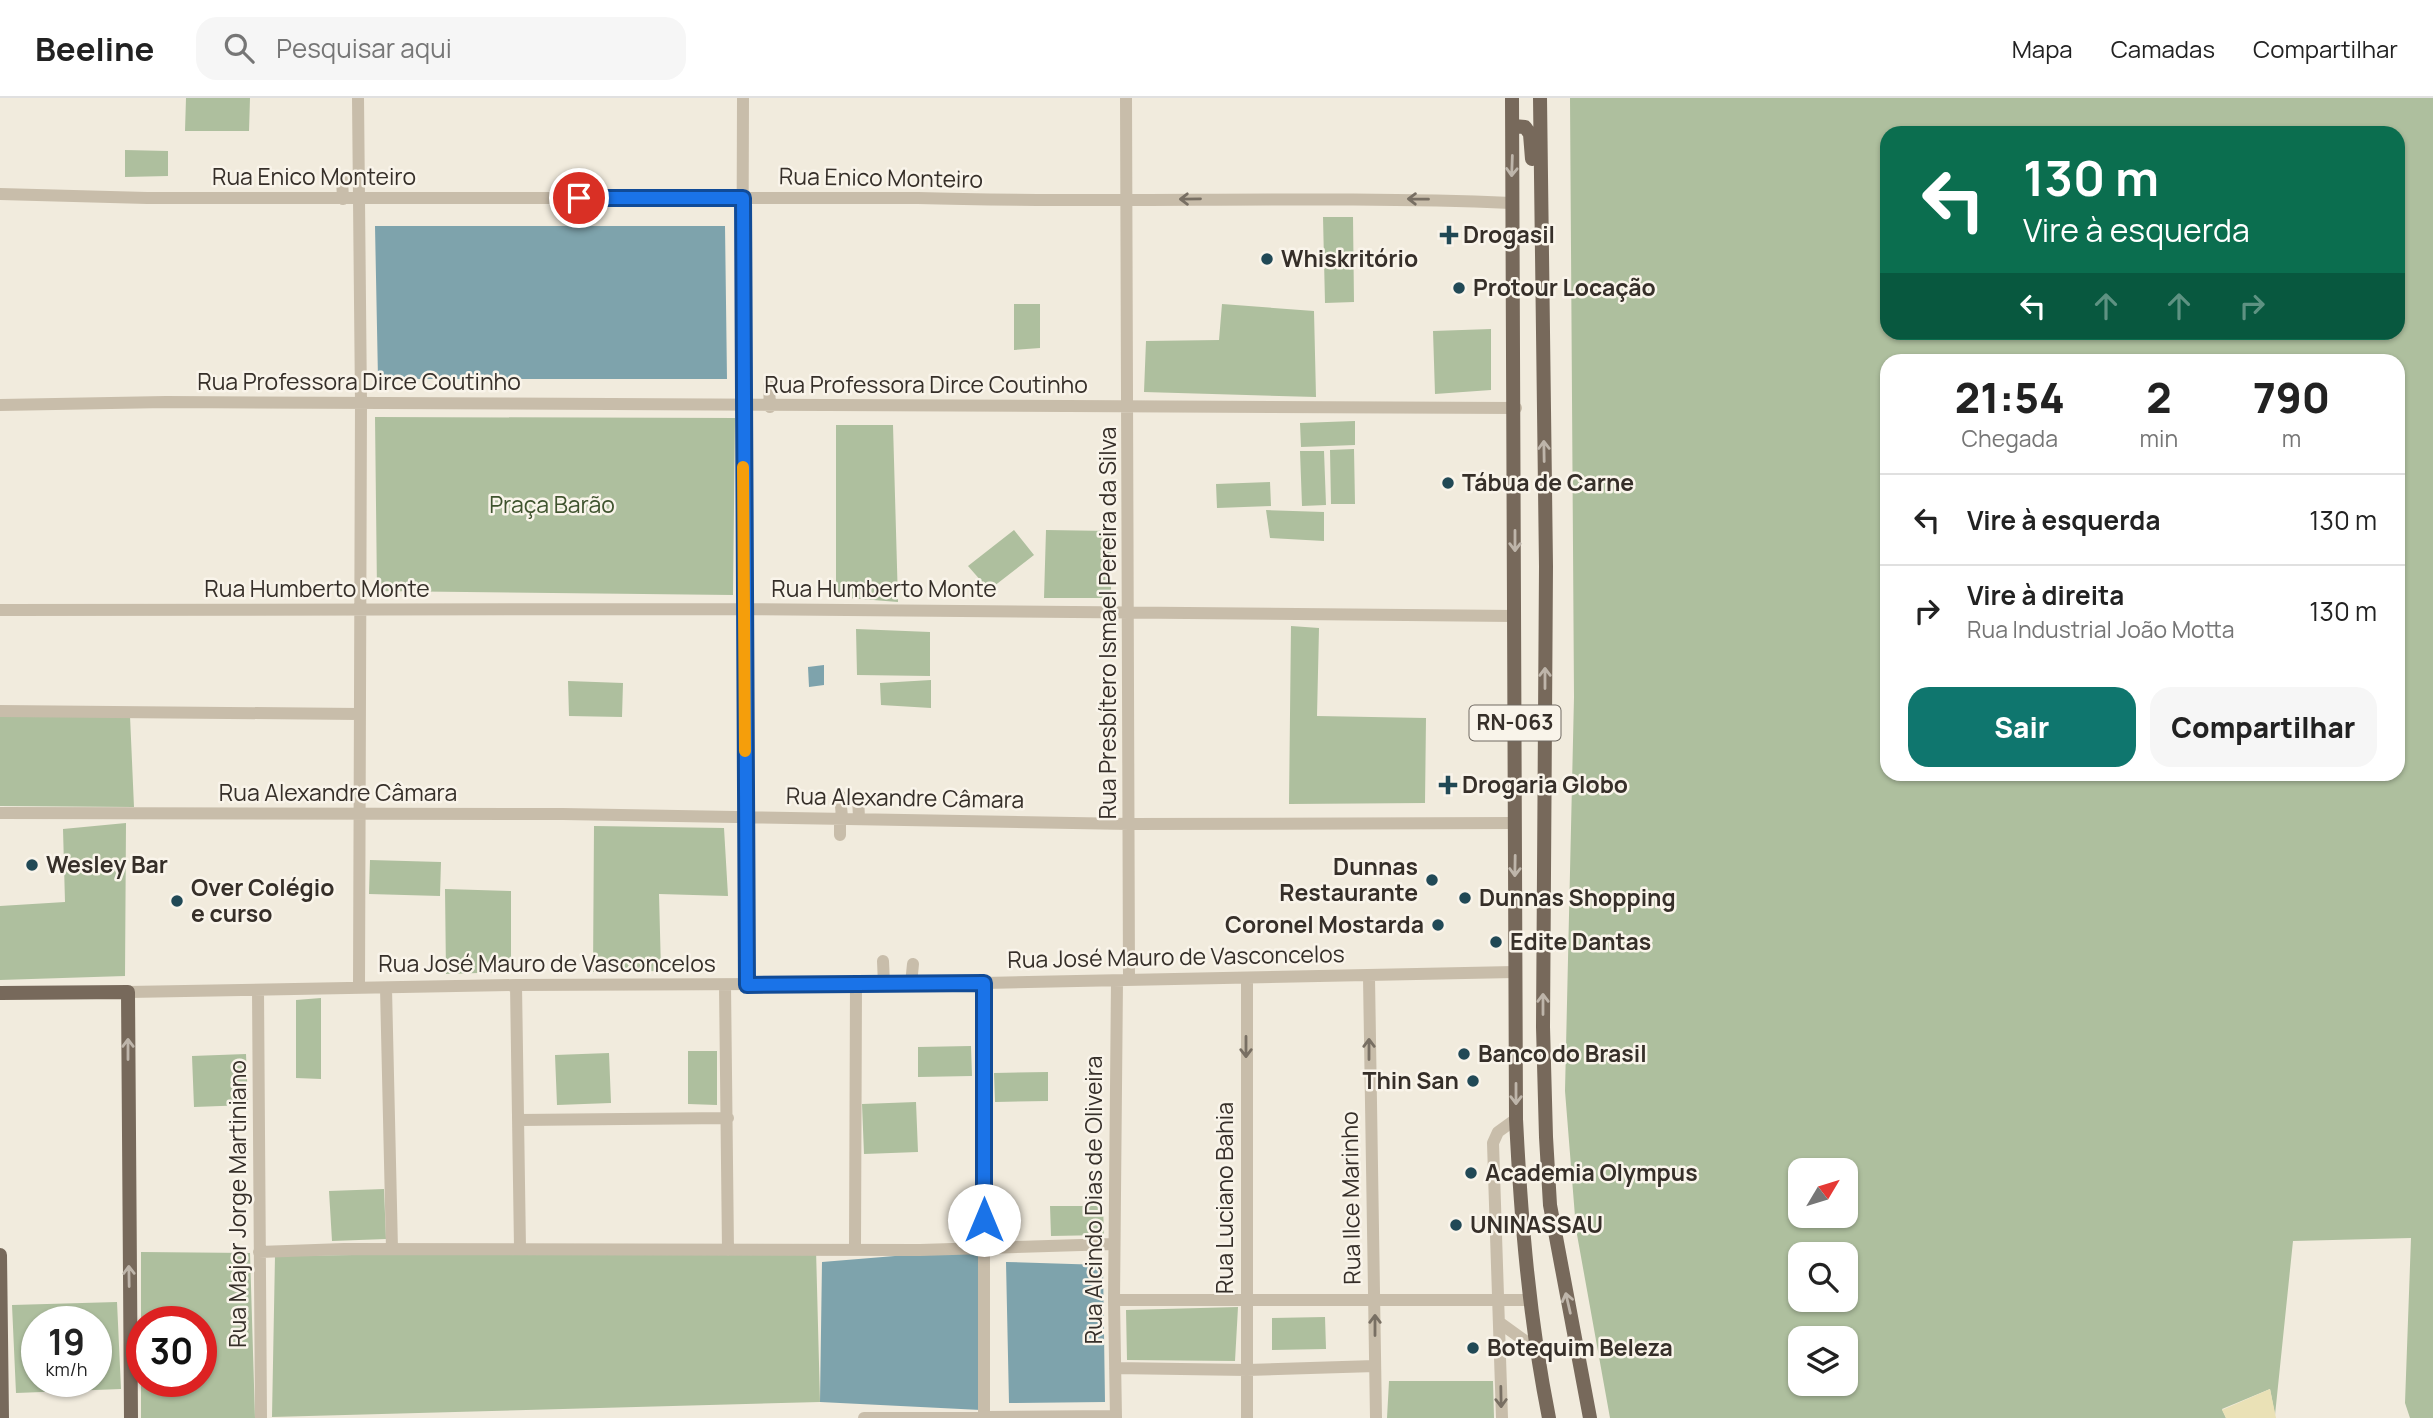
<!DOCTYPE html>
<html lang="pt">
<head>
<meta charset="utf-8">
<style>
	body { margin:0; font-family:Manrope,sans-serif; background:#f6f6f6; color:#222; height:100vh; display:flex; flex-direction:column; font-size:26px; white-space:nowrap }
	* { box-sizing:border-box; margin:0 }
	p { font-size:23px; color:#767676 }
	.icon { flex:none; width:38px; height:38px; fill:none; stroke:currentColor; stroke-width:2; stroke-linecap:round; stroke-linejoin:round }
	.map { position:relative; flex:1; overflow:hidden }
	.panel { position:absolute; left:1880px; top:256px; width:525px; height:427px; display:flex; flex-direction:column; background:#fff; border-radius:21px; box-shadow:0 2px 5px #0004 }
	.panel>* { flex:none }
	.top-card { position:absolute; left:1880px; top:28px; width:525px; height:214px; border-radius:21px; box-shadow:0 2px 5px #0004; background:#0b6e4f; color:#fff; overflow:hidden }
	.needle { width:46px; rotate:52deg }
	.fabs { position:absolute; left:1788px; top:1060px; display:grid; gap:14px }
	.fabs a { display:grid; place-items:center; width:70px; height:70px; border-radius:14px; background:#fff; box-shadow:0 2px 5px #0004; font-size:35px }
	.speed { position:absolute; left:21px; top:1208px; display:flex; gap:14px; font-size:35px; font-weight:700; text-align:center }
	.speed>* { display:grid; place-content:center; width:91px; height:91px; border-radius:50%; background:#fff; box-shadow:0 2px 5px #0004; line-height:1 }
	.speed small { font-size:18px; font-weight:400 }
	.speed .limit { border:10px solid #d22; background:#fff; color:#111 }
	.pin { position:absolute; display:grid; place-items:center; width:60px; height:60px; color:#fff; margin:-30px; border:4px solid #fff; border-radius:50%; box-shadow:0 2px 7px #0007 }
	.me { position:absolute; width:77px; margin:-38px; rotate:0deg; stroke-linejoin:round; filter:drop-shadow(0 0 5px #0008) }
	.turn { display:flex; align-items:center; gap:24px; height:147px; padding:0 28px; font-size:32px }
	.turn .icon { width:91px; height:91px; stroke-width:2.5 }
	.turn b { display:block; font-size:49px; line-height:60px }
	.lanes { display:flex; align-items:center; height:66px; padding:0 28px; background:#0003; justify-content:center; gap:35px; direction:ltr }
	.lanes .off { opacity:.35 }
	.eta { display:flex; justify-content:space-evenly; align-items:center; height:119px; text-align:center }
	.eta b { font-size:42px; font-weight:800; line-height:49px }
	.action { display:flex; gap:14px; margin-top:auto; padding:14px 28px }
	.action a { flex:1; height:80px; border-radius:21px; background:#0f766e; color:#fff; font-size:28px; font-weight:800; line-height:80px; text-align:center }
	.action a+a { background:#f6f6f6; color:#222 }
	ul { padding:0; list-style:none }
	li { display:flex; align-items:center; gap:21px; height:91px; padding:0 28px; border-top:2px solid #e0e0e0 }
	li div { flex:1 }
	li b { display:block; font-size:26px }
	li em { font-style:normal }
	header { display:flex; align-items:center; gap:42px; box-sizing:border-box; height:98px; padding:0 35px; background:#fff; border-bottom:2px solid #e0e0e0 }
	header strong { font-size:33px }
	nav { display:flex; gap:38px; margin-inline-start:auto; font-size:24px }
	.search { width:490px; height:63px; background:#f6f6f6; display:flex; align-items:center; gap:18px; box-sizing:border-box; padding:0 24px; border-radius:21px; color:#767676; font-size:26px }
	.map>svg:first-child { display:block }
</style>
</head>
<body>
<header>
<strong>Beeline</strong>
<div class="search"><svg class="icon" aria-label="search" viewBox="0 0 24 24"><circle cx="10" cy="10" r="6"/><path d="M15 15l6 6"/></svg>Pesquisar aqui</div>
<nav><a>Mapa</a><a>Camadas</a><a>Compartilhar</a></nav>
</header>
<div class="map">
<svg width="2433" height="1320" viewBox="0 0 2433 1320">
	<rect width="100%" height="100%" fill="#f1ebdd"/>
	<path fill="#aebf9e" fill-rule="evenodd" d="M 186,0 L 250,0 L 249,33 L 185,33 Z
		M 1570,0 L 2433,0 L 2433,1320 L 2410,1320 L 2405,1305 L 2411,1140 L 2293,1143 L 2275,1317 L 2270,1291 L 2222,1311 L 2226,1320 L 1610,1320 L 1576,1131 L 1565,993 L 1574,599 ZM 1886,35 L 2398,35 L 2398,234 L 1886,234 ZM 1886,262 L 2398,262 L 2398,676 L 1886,676 ZM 1801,1073 L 1846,1073 L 1846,1118 L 1801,1118 ZM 1801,1157 L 1846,1157 L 1846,1202 L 1801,1202 ZM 1801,1241 L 1846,1241 L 1846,1286 L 1801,1286 Z
		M 125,52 L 168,53 L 168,78 L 125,79 Z
		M 1323,119 L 1353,119 L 1354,204 L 1325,205 Z
		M 1014,206 L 1040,206 L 1040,250 L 1014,252 Z
		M 1222,206 L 1314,213 L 1316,299 L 1144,294 L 1146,243 L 1219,242 Z
		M 1491,231 L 1491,292 L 1435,296 L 1433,233 Z
		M 375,319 L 735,320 L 733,497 L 377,493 Z
		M 1355,323 L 1355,347 L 1301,349 L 1300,325 Z
		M 836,327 L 893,327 L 898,504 L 836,499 Z
		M 1354,351 L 1355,406 L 1331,406 L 1330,352 Z
		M 1300,353 L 1324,353 L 1326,407 L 1302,408 Z
		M 1270,384 L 1271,408 L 1217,410 L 1216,386 Z
		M 1266,412 L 1324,414 L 1324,443 L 1270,440 Z
		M 1014,432 L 1034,457 L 989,492 L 968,468 Z
		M 1046,432 L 1111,433 L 1111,500 L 1044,500 Z
		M 1291,528 L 1319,530 L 1317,618 L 1426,620 L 1425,705 L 1289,706 Z
		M 856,531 L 930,534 L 930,578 L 857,577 Z
		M 931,582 L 931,610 L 881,607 L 880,585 Z
		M 568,583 L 623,585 L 622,619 L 569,618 Z
		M 130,618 L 134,709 L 0,708 L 0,619 Z
		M 126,725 L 125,878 L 0,882 L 0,808 L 65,804 L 63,731 Z
		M 594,728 L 724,730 L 728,798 L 659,796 L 661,873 L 593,874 Z
		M 370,762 L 441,764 L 440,798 L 369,796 Z
		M 445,791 L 511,793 L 511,874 L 446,876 Z
		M 321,900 L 321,981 L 296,980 L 296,902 Z
		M 971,948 L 972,978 L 918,979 L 918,949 Z
		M 688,953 L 717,953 L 717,1007 L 688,1006 Z
		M 609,955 L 611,1005 L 557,1007 L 555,957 Z
		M 246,956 L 248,1007 L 194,1009 L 192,958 Z
		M 1048,974 L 1048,1003 L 995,1004 L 994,975 Z
		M 916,1004 L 918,1054 L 864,1056 L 862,1006 Z
		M 384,1091 L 386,1141 L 332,1143 L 329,1093 Z
		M 1050,1108 L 1103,1108 L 1104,1137 L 1051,1138 Z
		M 816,1151 L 820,1304 L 272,1319 L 275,1158 Z
		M 141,1154 L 250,1155 L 255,1320 L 141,1320 ZM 142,1223 L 201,1223 L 201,1283 L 142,1283 Z
		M 117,1204 L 121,1291 L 16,1295 L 12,1207 ZM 37,1223 L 96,1223 L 96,1283 L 37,1283 Z
		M 1238,1209 L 1235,1263 L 1127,1262 L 1126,1212 Z
		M 1325,1219 L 1326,1251 L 1272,1252 L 1272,1220 Z
		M 1389,1283 L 1493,1283 L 1494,1320 L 1387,1320 Z"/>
	<path fill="#eae1b6" d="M 2270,1291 L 2276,1320 L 2226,1320 L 2222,1312 Z"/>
	<path fill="#7ea3ac" d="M 375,128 L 725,128 L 727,281 L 378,281 Z
		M 824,567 L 824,587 L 809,589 L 808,569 Z
		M 980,1151 L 981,1312 L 820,1304 L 822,1164 Z
		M 1006,1164 L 1103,1167 L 1105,1304 L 1009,1305 Z"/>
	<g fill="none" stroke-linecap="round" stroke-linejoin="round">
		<path stroke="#c8bdaa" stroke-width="12" d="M 358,0 L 361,305 L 359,890
			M 743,0 L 742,309 L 747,887
			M 1126,0 L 1129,882
			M 342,81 L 343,101
			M 0,96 L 147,100 L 918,100 C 1115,106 1313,97 1511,105
			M 769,288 L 770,309
			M 0,307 L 166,304 L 1516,310
			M 0,512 L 744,511 L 1515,518
			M 0,613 L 359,616
			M 840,698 L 842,719
			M 858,699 L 859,720
			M 0,715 L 563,716 L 1129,726 L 1515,725
			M 840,737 L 840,719
			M 883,863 L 884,886
			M 1369,879 L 1376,1320
			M 1247,880 L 1247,1320
			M 911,886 L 913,866
			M 516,887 L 520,1150
			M 725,887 L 728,1152
			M 386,890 L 392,1151
			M 258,892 L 261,1320
			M 128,894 L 516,887 L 984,885 L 1514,874
			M 519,1022 L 728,1020
			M 855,1151 L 856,886
			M 259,1154 L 344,1151 L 920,1152 L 1114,1146
			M 1114,1202 L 1528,1202
			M 1500,1225 L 1535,1250
			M 1115,1270 L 1247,1272 L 1375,1268
			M 864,1320 L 1116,1318
			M 984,1320 L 984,885
			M 1116,1320 L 1114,1202 L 1117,883
			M 1502,1320 L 1493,1045 L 1498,1034 L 1516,1021"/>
		<path stroke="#77695b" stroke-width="14" d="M 1512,0 L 1516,1021 C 1521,1122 1529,1220 1549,1320
			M 1540,0 L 1546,468 L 1543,929 L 1546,1039 L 1550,1107 L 1590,1320
			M 1513,28 L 1525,29 L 1530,36 L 1532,61
			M 0,895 L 128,894 L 131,1320
			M 0,1157 L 2,1320"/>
	</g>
	<defs><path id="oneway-shaft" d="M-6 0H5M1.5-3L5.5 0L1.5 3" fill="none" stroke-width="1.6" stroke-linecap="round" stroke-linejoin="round" transform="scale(1.75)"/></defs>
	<g stroke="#beb5aa">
		<use href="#oneway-shaft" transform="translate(1512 68) rotate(92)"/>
		<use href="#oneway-shaft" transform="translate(1544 353) rotate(-91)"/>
		<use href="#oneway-shaft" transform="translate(1515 443) rotate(90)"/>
		<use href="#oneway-shaft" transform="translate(1545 580) rotate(-90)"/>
		<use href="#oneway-shaft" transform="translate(1515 768) rotate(91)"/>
		<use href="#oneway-shaft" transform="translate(1543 906) rotate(-90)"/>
		<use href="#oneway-shaft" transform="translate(128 951) rotate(-90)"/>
		<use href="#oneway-shaft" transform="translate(1516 996) rotate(90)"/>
		<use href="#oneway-shaft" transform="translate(129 1178) rotate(-91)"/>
		<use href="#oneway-shaft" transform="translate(1568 1205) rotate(-103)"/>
	</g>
	<g stroke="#786f63">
		<use href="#oneway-shaft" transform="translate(1190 101) rotate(179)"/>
		<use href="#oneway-shaft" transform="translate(1418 101) rotate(-179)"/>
		<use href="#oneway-shaft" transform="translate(1246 949) rotate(90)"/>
		<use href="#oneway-shaft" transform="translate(1369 951) rotate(-90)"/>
		<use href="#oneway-shaft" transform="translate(1375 1227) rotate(-90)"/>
		<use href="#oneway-shaft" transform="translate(1501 1299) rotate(89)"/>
	</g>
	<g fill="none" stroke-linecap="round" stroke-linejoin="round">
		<g stroke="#114b97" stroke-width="18">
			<path id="route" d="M 579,100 L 743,100 L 747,887 L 984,885 L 984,1122"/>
		</g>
		<use href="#route" stroke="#1a73e8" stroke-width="12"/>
		<path stroke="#f59e0b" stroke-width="12" d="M 743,369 L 745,653"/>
	</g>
	<g fill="#214956" stroke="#f9f4ea" stroke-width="2.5">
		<path d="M1445.5 126.5h7v7h7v7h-7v7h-7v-7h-7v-7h7z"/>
		<circle cx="1267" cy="161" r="7"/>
		<circle cx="1459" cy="190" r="7"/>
		<circle cx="1448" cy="385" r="7"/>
		<path d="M1444.5 676.5h7v7h7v7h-7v7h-7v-7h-7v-7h7z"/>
		<circle cx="32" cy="767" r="7"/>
		<circle cx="1432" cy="782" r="7"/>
		<circle cx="1465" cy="800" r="7"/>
		<circle cx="177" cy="803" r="7"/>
		<circle cx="1438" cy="827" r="7"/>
		<circle cx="1496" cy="844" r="7"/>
		<circle cx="1464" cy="956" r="7"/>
		<circle cx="1473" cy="983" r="7"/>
		<circle cx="1471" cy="1075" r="7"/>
		<circle cx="1456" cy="1127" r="7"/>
		<circle cx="1473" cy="1250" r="7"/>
	</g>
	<g text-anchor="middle" stroke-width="5" stroke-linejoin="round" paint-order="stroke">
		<rect fill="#f9f4ea" stroke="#706a63" stroke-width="2" x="1469.5" y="607.5" width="91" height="35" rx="5"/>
		<g font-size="21" font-weight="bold" fill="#362f29">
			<text x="1515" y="632">RN-063</text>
		</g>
		<g font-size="23" fill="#362f29" stroke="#f9f4ea">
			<text x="314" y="87">Rua Enico Monteiro</text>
			<text transform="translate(881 80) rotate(1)" y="8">Rua Enico Monteiro</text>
			<text x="359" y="292">Rua Professora Dirce Coutinho</text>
			<text x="926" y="295">Rua Professora Dirce Coutinho</text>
			<text x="317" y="499">Rua Humberto Monte</text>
			<text x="884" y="499">Rua Humberto Monte</text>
			<text transform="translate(1108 525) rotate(-90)" y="8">Rua Presbítero Ismael Pereira da Silva</text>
			<text x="338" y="703">Rua Alexandre Câmara</text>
			<text transform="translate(905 700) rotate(1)" y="8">Rua Alexandre Câmara</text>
			<text transform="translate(1176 859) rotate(-1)" y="8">Rua José Mauro de Vasconcelos</text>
			<text x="547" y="874">Rua José Mauro de Vasconcelos</text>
			<text transform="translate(1225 1100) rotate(-90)" y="8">Rua Luciano Bahia</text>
			<text transform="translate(1351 1100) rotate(-91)" y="8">Rua Ilce Marinho</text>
			<text transform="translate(1094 1102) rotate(-90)" y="8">Rua Alcindo Dias de Oliveira</text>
			<text transform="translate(238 1106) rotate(-90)" y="8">Rua Major Jorge Martiniano</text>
		</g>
		<g font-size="23" font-weight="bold" fill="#362f29" stroke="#f9f4ea" text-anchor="start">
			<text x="1463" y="145">Drogasil</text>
			<text x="1281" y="169">Whiskritório</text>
			<text x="1473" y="198">Protour Locação</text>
			<text x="1462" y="393">Tábua de Carne</text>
			<text x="1462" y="695">Drogaria Globo</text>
			<text x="46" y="775">Wesley Bar</text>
			<text x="1418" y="777" text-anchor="end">Dunnas<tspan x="1418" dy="26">Restaurante</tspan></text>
			<text x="191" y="798">Over Colégio<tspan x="191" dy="26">e curso</tspan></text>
			<text x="1479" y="808">Dunnas Shopping</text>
			<text x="1424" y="835" text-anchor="end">Coronel Mostarda</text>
			<text x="1510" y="852">Edite Dantas</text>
			<text x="1478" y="964">Banco do Brasil</text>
			<text x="1459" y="991" text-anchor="end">Thin San</text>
			<text x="1485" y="1083">Academia Olympus</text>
			<text x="1470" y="1135">UNINASSAU</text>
			<text x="1487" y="1258">Botequim Beleza</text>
		</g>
		<g font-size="23" fill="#3f532e" stroke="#f9f4ea">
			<text x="552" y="415">Praça Barão</text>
		</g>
	</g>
</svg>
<div class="fabs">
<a><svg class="needle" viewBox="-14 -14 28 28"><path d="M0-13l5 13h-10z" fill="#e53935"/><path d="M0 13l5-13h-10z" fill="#767676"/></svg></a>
<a><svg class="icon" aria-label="search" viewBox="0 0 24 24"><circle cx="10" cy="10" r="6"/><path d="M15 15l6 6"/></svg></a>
<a><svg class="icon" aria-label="layers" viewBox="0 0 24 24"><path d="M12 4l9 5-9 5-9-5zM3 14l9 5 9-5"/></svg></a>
</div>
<div class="speed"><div>19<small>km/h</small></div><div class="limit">30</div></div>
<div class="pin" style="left:579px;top:100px;background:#d93025"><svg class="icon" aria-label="arrive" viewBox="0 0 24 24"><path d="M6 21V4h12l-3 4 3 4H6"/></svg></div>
<svg class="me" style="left:984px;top:1122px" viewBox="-20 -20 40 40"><circle r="19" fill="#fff"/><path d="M0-13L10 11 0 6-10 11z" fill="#1a73e8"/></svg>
<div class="top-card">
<div class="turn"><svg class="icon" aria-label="left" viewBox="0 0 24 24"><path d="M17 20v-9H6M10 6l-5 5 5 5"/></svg><div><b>130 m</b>Vire à esquerda</div></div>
<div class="lanes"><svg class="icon" aria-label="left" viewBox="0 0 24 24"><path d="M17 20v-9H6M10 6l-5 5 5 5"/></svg><svg class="icon off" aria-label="ahead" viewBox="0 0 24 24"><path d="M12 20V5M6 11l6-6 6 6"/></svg><svg class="icon off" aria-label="ahead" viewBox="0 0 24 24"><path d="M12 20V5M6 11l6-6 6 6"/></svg><svg class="icon off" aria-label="right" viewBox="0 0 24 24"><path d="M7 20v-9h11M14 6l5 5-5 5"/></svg></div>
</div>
<section class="panel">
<div class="eta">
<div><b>21:54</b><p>Chegada</p></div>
<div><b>2</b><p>min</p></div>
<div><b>790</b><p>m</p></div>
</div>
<ul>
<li><svg class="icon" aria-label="left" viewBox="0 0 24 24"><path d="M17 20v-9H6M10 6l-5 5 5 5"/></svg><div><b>Vire à esquerda</b></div><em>130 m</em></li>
<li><svg class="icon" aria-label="right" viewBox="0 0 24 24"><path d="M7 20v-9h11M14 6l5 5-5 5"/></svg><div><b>Vire à direita</b><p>Rua Industrial João Motta</p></div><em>130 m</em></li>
</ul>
<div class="action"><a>Sair</a><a>Compartilhar</a></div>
</section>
</div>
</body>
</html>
